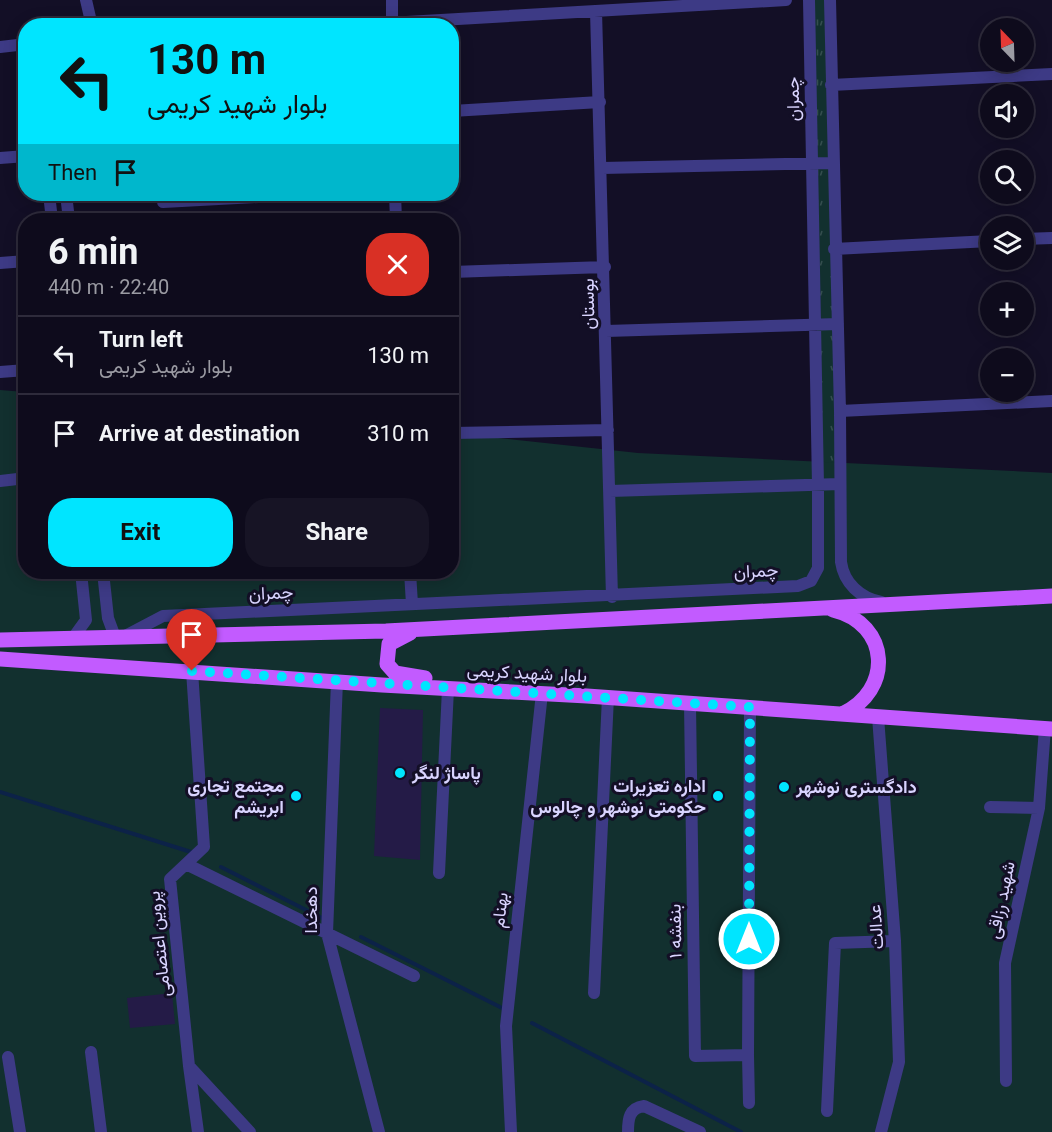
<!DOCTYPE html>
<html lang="en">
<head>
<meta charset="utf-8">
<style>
	body { margin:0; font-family:Roboto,Vazirmatn,sans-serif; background:#171425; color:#f1f3f6; height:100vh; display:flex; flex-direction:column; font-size:22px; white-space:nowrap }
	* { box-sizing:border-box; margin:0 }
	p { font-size:20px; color:#9b9ba3 }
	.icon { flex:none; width:33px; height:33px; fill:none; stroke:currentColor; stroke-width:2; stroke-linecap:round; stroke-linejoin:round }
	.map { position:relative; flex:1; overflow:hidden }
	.details { position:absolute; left:18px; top:213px; width:441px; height:366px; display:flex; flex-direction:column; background:#0e0b1c; border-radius:24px; box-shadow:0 3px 15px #0003,0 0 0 2px #2e2b3b }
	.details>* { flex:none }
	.top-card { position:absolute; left:18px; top:18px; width:441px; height:183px; border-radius:24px; box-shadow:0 3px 15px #0003,0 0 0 2px #2e2b3b; background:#00e5ff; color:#111; overflow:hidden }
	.needle { width:39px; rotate:337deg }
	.tools { position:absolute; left:980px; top:18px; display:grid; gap:12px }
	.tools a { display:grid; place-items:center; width:54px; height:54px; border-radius:50%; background:#0e0b1c; box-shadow:0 3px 15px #0003,0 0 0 2px #2e2b3b; font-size:30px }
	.pin { position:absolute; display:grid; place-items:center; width:51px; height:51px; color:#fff; margin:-62px -26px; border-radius:50% 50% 50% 0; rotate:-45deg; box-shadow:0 0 6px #0007 }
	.pin .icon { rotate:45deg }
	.me { position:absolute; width:66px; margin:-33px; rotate:0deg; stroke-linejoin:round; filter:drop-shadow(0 0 4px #0008) }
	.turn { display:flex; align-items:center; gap:21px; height:126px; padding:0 30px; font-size:27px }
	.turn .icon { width:78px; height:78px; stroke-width:2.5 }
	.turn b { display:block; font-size:42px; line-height:51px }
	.then { display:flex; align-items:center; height:57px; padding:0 30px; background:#0003; gap:12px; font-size:22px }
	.round { display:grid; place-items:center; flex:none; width:63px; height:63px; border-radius:24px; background:#171425 }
	.summary { display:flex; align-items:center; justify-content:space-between; height:102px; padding:0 30px }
	h1 { font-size:36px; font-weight:700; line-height:45px }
	.button { display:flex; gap:12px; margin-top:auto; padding:12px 30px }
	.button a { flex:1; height:69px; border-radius:24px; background:#00e5ff; color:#111; font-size:24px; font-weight:700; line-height:69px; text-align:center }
	.button a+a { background:#171425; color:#f1f3f6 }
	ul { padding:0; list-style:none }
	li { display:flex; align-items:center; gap:18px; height:78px; padding:0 30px; border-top:2px solid #2e2b3b }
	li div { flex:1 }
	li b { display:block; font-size:22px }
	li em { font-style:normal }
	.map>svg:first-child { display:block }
</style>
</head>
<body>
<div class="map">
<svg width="1052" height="1132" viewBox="0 0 1052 1132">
	<defs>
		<pattern id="grass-tufts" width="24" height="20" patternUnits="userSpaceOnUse" patternTransform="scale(1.5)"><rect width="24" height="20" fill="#12302f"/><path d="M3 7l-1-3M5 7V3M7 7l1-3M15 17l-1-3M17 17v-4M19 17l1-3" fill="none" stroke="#344d4e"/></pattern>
	</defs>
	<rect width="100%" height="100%" fill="#130f26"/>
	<path fill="url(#grass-tufts)" d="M 810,0 L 828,0 L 832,162 L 812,163 Z
		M 831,164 L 837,323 L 818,324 L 813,165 Z
		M 838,325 L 840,483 L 820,483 L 817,326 Z"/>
	<path fill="#12302f" d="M 0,390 L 25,392 L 26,572 L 452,572 L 452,433 L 638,453 L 1052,473 L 1052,1132 L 0,1132 Z"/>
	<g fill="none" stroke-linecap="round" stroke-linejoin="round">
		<path stroke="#0c2248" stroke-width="4" d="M 0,792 L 191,852
			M 221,867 L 322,918
			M 361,937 L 504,1009
			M 532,1023 L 741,1132"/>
	</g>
	<path fill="#241b47" d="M 380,708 L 423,710 L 420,860 L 374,856 Z
		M 172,993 L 175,1024 L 130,1028 L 127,998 Z"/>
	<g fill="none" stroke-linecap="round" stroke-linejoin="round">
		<path stroke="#3d3a85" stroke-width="12" d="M 86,0 L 92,26
			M 830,0 L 840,411 L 841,562 C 844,583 860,598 881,602
			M 596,11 L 612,597
			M 337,26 L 786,0
			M 392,26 L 392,0
			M 0,47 L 26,44
			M 831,85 L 1052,74
			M 452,111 L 600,102
			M 0,158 L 26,156
			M 602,168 L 832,163
			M 49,194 L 52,220
			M 66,194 L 69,220
			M 395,194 L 396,220
			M 163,202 L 315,194
			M 1023,239 L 1052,238
			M 834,249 L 990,241
			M 0,263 L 26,261
			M 452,272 L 605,267
			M 606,331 L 838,324
			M 0,372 L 26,370
			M 840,411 L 1052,401
			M 452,433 L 608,430
			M 0,481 L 26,478
			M 610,491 L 840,484
			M 103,572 L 108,618 L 115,637
			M 410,572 L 412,604
			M 125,636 L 163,616 L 798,586 L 811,581 L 818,568 L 818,485 L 809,0
			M 73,638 L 86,620 L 81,572
			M 192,671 L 204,847 L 170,879 L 189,1066 L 250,1132
			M 337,681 L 327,933 L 379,1132
			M 690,704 L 695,1056 L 748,1055 L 749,1103
			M 878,717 L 895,941 L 899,1062 L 881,1132
			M 990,807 L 1039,808
			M 186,864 L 414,976
			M 439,873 L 448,689
			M 594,993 L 608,697
			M 91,1052 L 101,1132
			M 748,1055 L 750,707
			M 8,1057 L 20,1132
			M 189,1066 L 198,1132
			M 1006,1081 L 1005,963 L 1039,808 L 1045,728
			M 827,1111 L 835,943 L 895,941
			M 511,1132 L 506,1026 L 542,693
			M 628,1132 C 628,1119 629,1108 644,1106 L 700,1132"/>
		<path stroke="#c25bff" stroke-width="15" d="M 833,610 C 891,624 893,691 842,714
			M 410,633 L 389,644 L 387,664 L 395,673 L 425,678
			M 0,640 L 386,631 L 1052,596
			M 0,659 L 382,685 L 587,696 L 1052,729"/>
	</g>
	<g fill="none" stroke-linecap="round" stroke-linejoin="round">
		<path stroke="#00e5ff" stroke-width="10" stroke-dasharray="0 18" d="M 192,671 L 750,707 L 749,939"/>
	</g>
	<g fill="#00e5ff" stroke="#130f26" stroke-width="2">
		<circle cx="400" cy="773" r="6"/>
		<circle cx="784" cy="787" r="6"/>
		<circle cx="296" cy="796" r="6"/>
		<circle cx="718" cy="796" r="6"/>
	</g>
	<g text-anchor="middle" stroke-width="6" stroke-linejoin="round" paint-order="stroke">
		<g font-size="18" fill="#d9d4ff" stroke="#130f26">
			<text transform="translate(793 99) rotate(-91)" y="6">چمران</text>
			<text transform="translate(588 304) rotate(-91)" y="6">بوستان</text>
			<text transform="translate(756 571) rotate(-3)" y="6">چمران</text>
			<text transform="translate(271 593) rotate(-3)" y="6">چمران</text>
			<text transform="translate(527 673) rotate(3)" y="6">بلوار شهید کریمی</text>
			<text transform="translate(1001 900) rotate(-78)" y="6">شهید رزاقی</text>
			<text transform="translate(311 910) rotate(-90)" y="6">دهخدا</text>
			<text transform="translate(500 910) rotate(-84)" y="6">بهنام</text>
			<text transform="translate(876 927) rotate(-94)" y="6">عدالت</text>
			<text transform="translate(675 931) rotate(-91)" y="6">بنفشه ۱</text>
			<text transform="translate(159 944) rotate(-96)" y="6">پروین اعتصامی</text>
		</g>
		<g font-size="18" font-weight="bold" fill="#d9d4ff" stroke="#130f26" text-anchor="start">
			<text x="412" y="779">پاساژ لنگر</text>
			<text x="284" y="792" text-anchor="end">مجتمع تجاری<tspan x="284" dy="21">ابریشم</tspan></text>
			<text x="706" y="792" text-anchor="end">اداره تعزیرات<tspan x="706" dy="21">حکومتی نوشهر و چالوس</tspan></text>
			<text x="796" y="793">دادگستری نوشهر</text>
		</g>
	</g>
</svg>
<div class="tools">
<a><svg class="needle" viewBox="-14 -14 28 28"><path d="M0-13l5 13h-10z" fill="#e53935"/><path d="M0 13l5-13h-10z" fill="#9b9ba3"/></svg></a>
<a><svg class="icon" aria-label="sound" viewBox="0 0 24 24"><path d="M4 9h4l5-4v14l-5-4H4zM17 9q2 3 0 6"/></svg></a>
<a><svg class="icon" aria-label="search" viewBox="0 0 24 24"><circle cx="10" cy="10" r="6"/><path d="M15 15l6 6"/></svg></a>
<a><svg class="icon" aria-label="layers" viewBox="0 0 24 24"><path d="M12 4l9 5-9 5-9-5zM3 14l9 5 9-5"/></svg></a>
<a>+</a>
<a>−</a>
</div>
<div class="pin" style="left:192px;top:671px;background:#d93025"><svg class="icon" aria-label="arrive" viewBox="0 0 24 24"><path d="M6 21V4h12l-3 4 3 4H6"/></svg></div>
<svg class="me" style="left:749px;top:939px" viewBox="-20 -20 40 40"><circle r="17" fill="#00e5ff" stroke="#fff" stroke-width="3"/><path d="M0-11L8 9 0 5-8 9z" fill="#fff"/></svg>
<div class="top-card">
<div class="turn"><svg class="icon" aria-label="left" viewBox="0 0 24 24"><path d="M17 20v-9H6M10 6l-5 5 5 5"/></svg><div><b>130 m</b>بلوار شهید کریمی</div></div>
<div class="then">Then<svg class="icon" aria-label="arrive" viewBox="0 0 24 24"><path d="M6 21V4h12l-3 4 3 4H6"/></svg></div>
</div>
<section class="details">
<div class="summary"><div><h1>6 min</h1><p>440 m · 22:40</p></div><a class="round" style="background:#d93025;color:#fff"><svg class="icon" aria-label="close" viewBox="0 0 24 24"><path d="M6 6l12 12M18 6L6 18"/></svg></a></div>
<ul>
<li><svg class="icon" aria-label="left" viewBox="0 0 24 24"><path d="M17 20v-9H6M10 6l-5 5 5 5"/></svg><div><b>Turn left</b><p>بلوار شهید کریمی</p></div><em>130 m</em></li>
<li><svg class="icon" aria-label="arrive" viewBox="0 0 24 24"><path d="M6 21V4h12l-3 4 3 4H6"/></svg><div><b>Arrive at destination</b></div><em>310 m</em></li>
</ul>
<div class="button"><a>Exit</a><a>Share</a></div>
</section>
</div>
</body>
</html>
